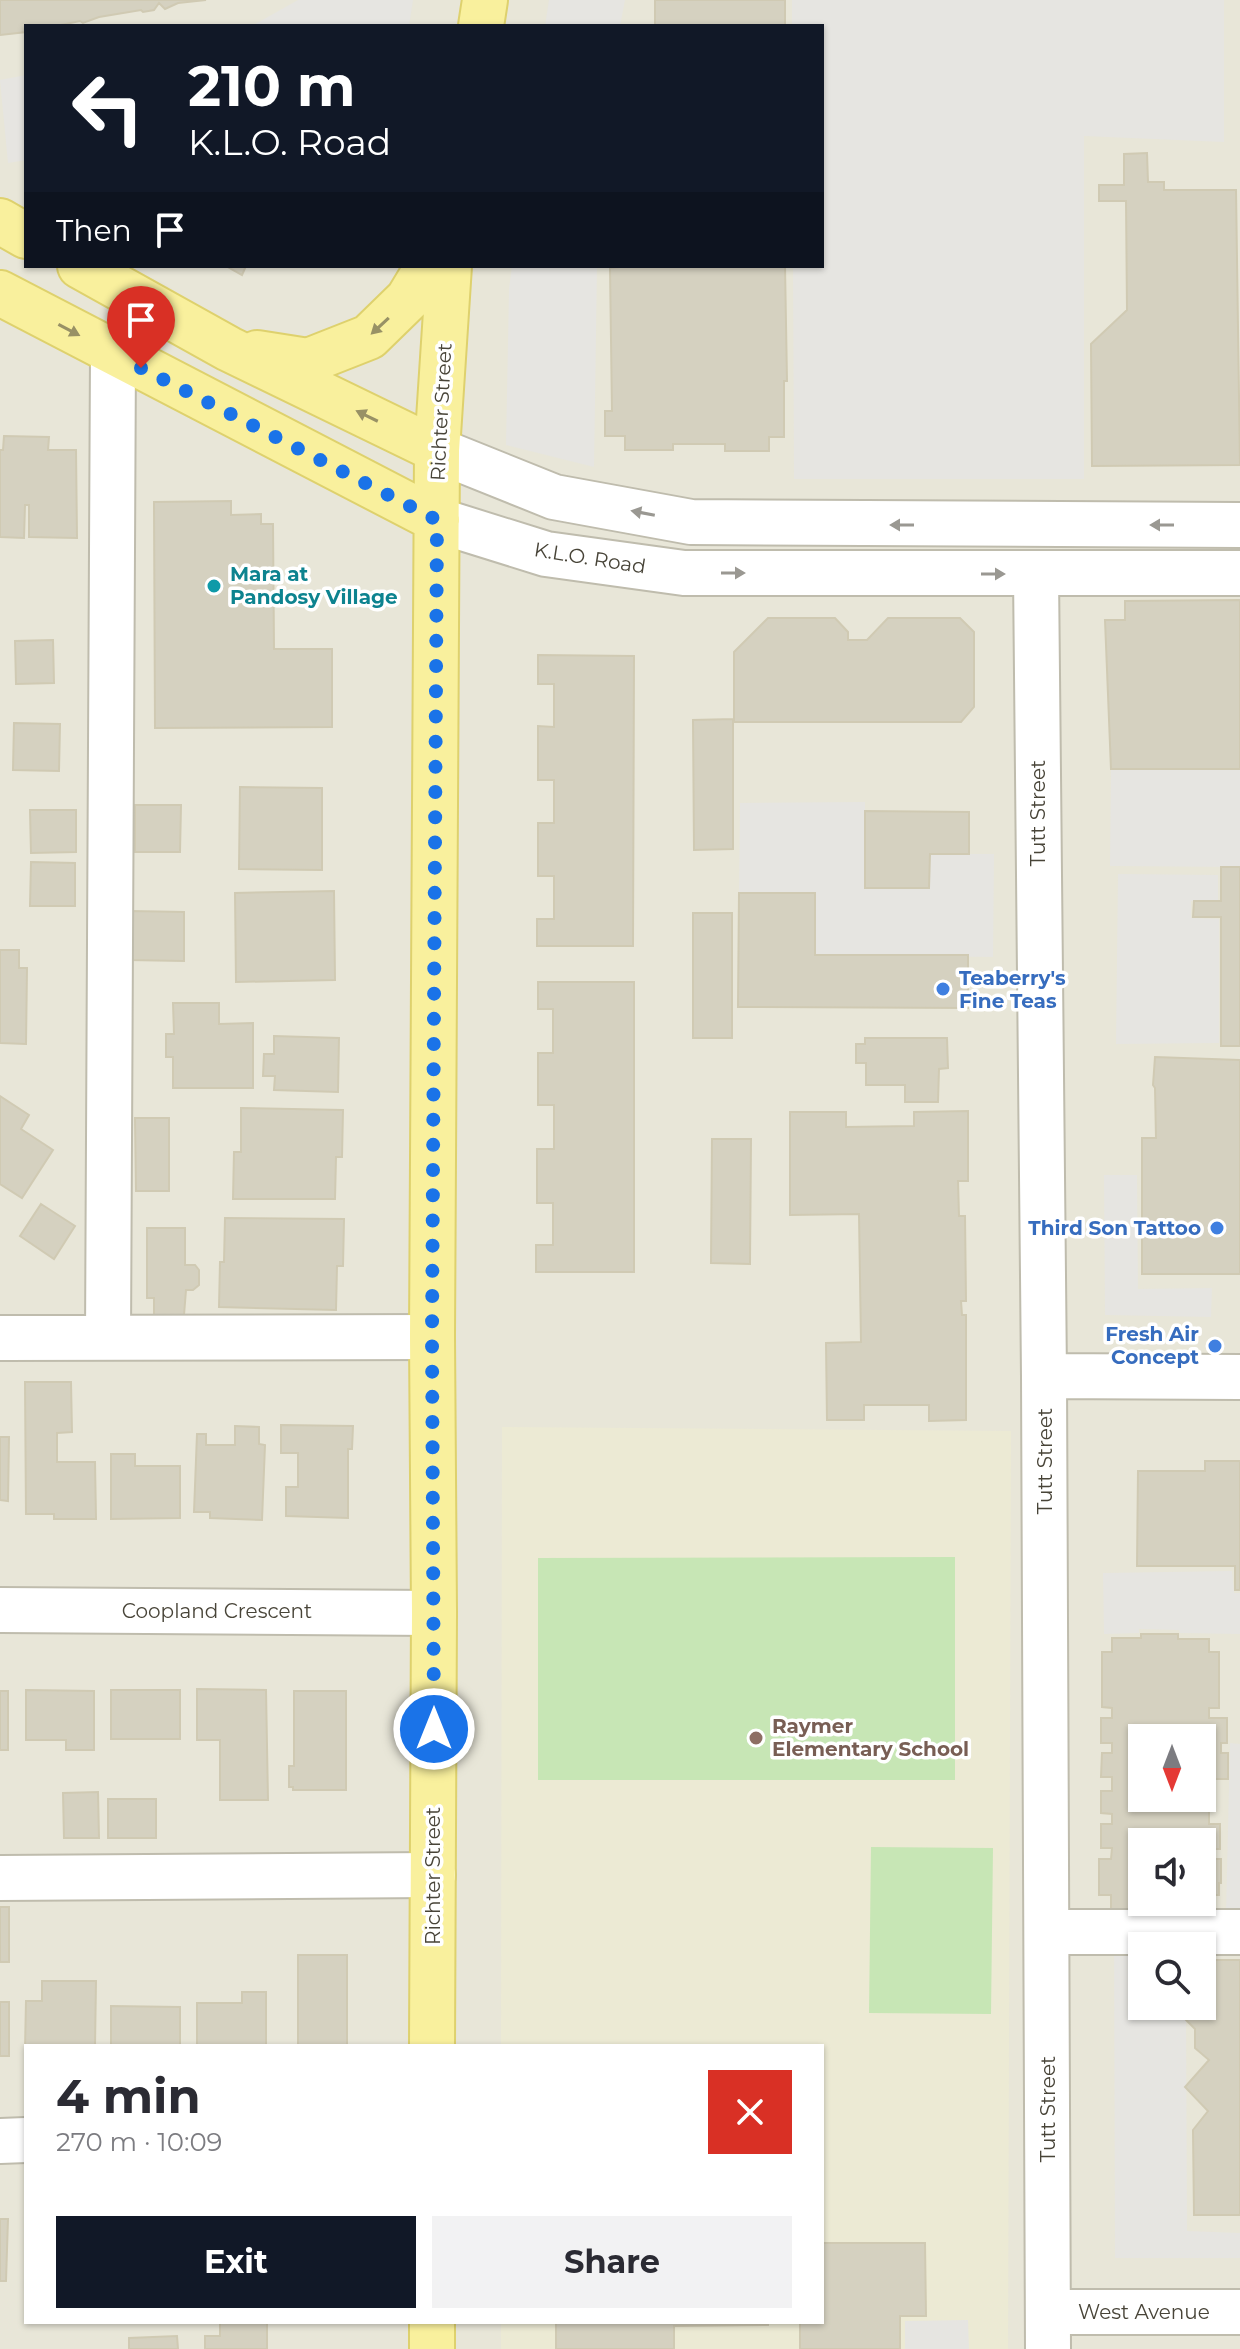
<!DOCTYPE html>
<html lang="en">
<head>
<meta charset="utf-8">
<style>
	body { margin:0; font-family:Montserrat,sans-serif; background:#f2f2f3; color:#2b2b33; height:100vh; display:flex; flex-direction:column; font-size:30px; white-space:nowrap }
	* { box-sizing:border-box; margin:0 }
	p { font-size:26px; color:#7c7c81 }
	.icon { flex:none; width:44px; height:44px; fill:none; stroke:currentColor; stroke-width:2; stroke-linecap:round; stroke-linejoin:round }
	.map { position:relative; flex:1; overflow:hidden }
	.drawer { position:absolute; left:24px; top:2044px; width:800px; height:280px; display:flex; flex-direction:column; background:#fff; border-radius:0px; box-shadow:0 2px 6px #0004 }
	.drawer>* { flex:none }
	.banner { position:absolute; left:24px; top:24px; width:800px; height:244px; border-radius:0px; box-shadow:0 2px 6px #0004; background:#111827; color:#fff; overflow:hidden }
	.needle { width:52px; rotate:180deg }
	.buttons { position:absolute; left:1128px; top:1724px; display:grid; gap:16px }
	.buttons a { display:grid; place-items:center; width:88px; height:88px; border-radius:0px; background:#fff; box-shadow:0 2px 6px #0004; font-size:40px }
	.pin { position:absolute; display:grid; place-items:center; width:68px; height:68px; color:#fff; margin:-82px -34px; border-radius:50% 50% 50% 0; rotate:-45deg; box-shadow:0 0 8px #0007 }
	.pin .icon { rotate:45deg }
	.me { position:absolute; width:88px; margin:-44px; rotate:0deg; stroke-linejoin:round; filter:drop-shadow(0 0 6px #0008) }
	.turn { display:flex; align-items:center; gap:28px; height:168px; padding:0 32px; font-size:36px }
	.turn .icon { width:104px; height:104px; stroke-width:2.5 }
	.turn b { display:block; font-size:56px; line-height:68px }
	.then { display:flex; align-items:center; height:76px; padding:0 32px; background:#0003; gap:16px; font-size:30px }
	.round { display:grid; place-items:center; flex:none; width:84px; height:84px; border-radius:0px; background:#f2f2f3 }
	.head { display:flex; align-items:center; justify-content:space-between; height:136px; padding:0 32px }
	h1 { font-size:48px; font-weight:700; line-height:60px }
	.primary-button { display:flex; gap:16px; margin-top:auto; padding:16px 32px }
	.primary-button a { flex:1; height:92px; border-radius:0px; background:#111827; color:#fff; font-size:32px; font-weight:700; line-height:92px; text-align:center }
	.primary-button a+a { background:#f2f2f3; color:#2b2b33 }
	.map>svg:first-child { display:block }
</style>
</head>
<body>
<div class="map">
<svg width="1240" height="2349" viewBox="0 0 1240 2349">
	<rect width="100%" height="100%" fill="#f4f3ea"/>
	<path fill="#e8e6d8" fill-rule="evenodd" d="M 0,0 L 1240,0 L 1240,2349 L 0,2349 ZM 26,26 L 822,26 L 822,266 L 26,266 ZM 1142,1738 L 1202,1738 L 1202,1798 L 1142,1798 ZM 1142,1842 L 1202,1842 L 1202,1902 L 1142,1902 ZM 1142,1946 L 1202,1946 L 1202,2006 L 1142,2006 ZM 26,2046 L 822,2046 L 822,2322 L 26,2322 Z"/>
	<path fill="#ecead4" d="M 502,1427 L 1011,1431 L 1008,2349 L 501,2349 L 501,2322 L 822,2322 L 822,2046 L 501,2046 Z"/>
	<path fill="#c7e6b5" d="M 955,1557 L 955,1780 L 538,1780 L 538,1558 Z
		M 871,1847 L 993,1848 L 991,2014 L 869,2013 Z"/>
	<path fill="#e6e5e1" d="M 298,0 L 413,0 L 409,26 L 252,26 Z
		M 549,0 L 625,0 L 620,26 L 545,26 Z
		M 792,0 L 1224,0 L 1224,142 L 1084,136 L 1084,479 L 794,479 L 793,266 L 822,266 L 822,26 L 792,26 Z
		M 26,75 L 26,160 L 8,163 L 0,80 Z
		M 512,266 L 597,266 L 594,467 L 506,445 L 509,289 Z
		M 1111,769 L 1240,769 L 1240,867 L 1110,866 Z
		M 865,802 L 865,888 L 929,888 L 930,854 L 994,854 L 993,957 L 815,955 L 815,893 L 739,893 L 740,803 Z
		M 1118,874 L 1218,875 L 1218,900 L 1191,901 L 1191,918 L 1219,919 L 1219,1043 L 1116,1044 Z
		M 1104,1175 L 1137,1175 L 1138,1289 L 1212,1288 L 1211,1317 L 1105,1315 Z
		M 1232,1571 L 1234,1593 L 1240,1593 L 1240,1634 L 1180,1633 L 1179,1630 L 1139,1629 L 1139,1633 L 1104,1634 L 1103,1573 Z
		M 1230,1743 L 1240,1744 L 1240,1953 L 1142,1946 L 1142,2006 L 1186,2006 L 1187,2231 L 1240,2233 L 1240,2258 L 1115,2258 L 1114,1917 L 1226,1914 Z
		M 968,2320 L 969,2349 L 905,2349 L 905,2321 Z"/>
	<path fill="#d5d1c0" stroke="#d0cab3" stroke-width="2" fill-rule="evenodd" d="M 0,0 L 206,0 L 178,3 L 165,9 L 159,3 L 154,10 L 143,12 L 141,10 L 99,17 L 83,23 L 80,21 L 56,26 L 26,26 L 26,32 L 0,35 Z
		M 655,0 L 785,0 L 785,26 L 655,26 Z
		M 1147,153 L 1148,182 L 1164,182 L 1164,190 L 1236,190 L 1240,465 L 1092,466 L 1091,344 L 1127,310 L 1126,201 L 1099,201 L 1099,185 L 1124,185 L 1124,154 Z
		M 226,266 L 246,266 L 242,275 Z
		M 629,266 L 785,266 L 787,381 L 784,381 L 784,437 L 769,437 L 769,451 L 725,451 L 725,444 L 673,444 L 673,450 L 625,450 L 625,436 L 605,436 L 605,411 L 612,411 L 610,268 Z
		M 4,436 L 49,437 L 48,450 L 76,450 L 77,538 L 29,537 L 29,505 L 25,505 L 24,538 L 0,537 L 0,450 L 3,450 Z
		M 231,501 L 231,515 L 261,514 L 261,524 L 273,524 L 274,649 L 332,649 L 332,727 L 155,728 L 154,502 Z
		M 1240,600 L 1240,769 L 1111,769 L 1105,620 L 1125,620 L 1125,601 Z
		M 768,618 L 835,618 L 848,632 L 848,640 L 867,640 L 888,618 L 960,618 L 974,632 L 974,707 L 961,722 L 734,722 L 734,652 Z
		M 53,640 L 54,683 L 16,684 L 15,641 Z
		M 538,655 L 634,656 L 633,946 L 537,946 L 537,919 L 554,919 L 554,876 L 538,876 L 538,823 L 554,823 L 554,780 L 538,780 L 538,726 L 554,727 L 554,684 L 538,684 Z
		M 733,719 L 733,849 L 694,850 L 693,720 Z
		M 14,723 L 60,724 L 59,771 L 13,770 Z
		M 240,787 L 322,788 L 322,870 L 239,869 Z
		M 135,805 L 181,805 L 180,852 L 135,852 Z
		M 30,810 L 76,810 L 76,852 L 31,853 Z
		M 865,811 L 969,812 L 969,854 L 930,854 L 929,888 L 865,888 Z
		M 31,862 L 75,863 L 75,906 L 30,906 Z
		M 1221,867 L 1240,867 L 1240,1046 L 1221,1046 L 1221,917 L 1193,917 L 1194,901 L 1221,901 Z
		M 334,891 L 335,980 L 236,982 L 235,893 Z
		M 739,893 L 815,893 L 815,955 L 968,955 L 968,1008 L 738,1007 Z
		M 130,911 L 184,912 L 184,961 L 129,960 Z
		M 693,913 L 732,913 L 732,1038 L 693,1038 Z
		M 0,950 L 19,950 L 19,968 L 27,968 L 26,1044 L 0,1043 Z
		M 538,982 L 634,982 L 634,1272 L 536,1272 L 536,1245 L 553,1245 L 553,1203 L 537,1203 L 537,1149 L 554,1149 L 554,1105 L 538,1105 L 538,1053 L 553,1053 L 553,1009 L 538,1009 Z
		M 173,1003 L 219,1003 L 219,1024 L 253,1023 L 253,1088 L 173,1088 L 173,1057 L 166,1057 L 166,1034 L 174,1034 Z
		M 274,1036 L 339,1038 L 338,1092 L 274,1090 L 275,1076 L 263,1076 L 264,1054 L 274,1054 Z
		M 865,1038 L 947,1038 L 948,1068 L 939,1069 L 938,1102 L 905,1102 L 905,1085 L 866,1085 L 866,1063 L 856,1063 L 856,1044 L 865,1044 Z
		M 1155,1057 L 1240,1060 L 1240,1274 L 1142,1274 L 1142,1138 L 1156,1138 L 1155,1088 L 1153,1085 Z
		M 0,1096 L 29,1115 L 21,1129 L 53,1150 L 22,1198 L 0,1184 Z
		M 241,1108 L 343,1110 L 342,1157 L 336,1157 L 335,1199 L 233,1199 L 234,1152 L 241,1152 Z
		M 968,1111 L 968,1181 L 958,1181 L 959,1216 L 965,1216 L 966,1301 L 961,1301 L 962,1315 L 966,1315 L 966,1420 L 929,1421 L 929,1405 L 864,1405 L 864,1420 L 827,1420 L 826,1343 L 861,1342 L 859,1214 L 790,1215 L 790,1112 L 846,1112 L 846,1127 L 914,1126 L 914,1112 Z
		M 135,1118 L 169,1118 L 169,1191 L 136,1191 Z
		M 712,1139 L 751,1139 L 750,1264 L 711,1263 Z
		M 41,1204 L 75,1226 L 54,1259 L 20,1236 Z
		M 225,1218 L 344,1219 L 343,1266 L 337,1266 L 336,1310 L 219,1307 L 220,1262 L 224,1262 Z
		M 147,1228 L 185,1228 L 185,1265 L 195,1265 L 199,1270 L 199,1285 L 193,1290 L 186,1290 L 184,1315 L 154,1315 L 154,1298 L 147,1298 Z
		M 25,1382 L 71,1382 L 72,1432 L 57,1433 L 57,1462 L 95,1462 L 96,1519 L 54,1519 L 54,1514 L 26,1514 Z
		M 281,1425 L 353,1426 L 352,1449 L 348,1449 L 348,1518 L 286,1516 L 286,1487 L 298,1487 L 298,1453 L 281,1453 Z
		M 235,1426 L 259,1427 L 259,1444 L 265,1445 L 262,1520 L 210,1518 L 210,1512 L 194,1512 L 197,1434 L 206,1434 L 206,1445 L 235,1445 Z
		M 0,1437 L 9,1437 L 8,1501 L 0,1500 Z
		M 111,1454 L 135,1454 L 135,1466 L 180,1466 L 180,1518 L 111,1519 Z
		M 1205,1461 L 1240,1461 L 1240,1590 L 1235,1590 L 1235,1566 L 1137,1566 L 1138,1471 L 1205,1471 Z
		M 1141,1634 L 1178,1634 L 1178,1639 L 1209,1639 L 1209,1652 L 1219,1652 L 1219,1708 L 1209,1708 L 1209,1718 L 1227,1718 L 1227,1743 L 1221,1743 L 1221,1753 L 1228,1753 L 1228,1779 L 1209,1779 L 1209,1824 L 1220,1824 L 1220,1849 L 1209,1849 L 1209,1859 L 1221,1859 L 1221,1883 L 1219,1883 L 1219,1895 L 1209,1895 L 1209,1910 L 1111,1909 L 1111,1895 L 1099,1895 L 1099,1859 L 1111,1859 L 1112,1848 L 1101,1848 L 1101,1824 L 1112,1824 L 1112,1814 L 1101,1813 L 1101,1791 L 1112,1791 L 1112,1777 L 1101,1777 L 1102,1753 L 1112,1753 L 1112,1743 L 1101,1743 L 1101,1718 L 1112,1718 L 1112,1708 L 1102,1707 L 1102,1652 L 1112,1652 L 1112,1638 L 1141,1638 ZM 1142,1738 L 1202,1738 L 1202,1798 L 1142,1798 ZM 1142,1842 L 1202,1842 L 1202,1902 L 1142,1902 Z
		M 197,1689 L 266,1690 L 268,1800 L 220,1800 L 220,1740 L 197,1740 Z
		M 26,1690 L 94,1691 L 94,1750 L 66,1750 L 66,1740 L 26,1740 Z
		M 111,1690 L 180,1690 L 180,1739 L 111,1739 Z
		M 0,1691 L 8,1691 L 8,1750 L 0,1750 Z
		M 294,1691 L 346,1691 L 346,1790 L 293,1790 L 293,1787 L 289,1787 L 289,1766 L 294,1766 Z
		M 98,1792 L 99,1838 L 64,1838 L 63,1793 Z
		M 108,1799 L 156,1799 L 156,1838 L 108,1838 Z
		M 0,1907 L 9,1907 L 9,1962 L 0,1962 Z
		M 298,1955 L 347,1955 L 347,2046 L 298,2046 Z
		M 1202,1960 L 1240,1960 L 1240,2215 L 1194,2215 L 1193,2130 L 1208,2111 L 1185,2087 L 1209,2060 L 1195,2048 L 1195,2029 L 1184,2018 L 1194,2006 L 1202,2006 Z
		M 42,1981 L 96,1981 L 95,2046 L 26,2046 L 25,2049 L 26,2001 L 42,2001 Z
		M 242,1992 L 266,1992 L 266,2046 L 197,2046 L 197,2003 L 242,2003 Z
		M 0,2002 L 9,2002 L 9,2056 L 0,2056 Z
		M 111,2006 L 180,2007 L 180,2046 L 111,2046 Z
		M 0,2219 L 8,2219 L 6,2281 L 0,2281 Z
		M 822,2243 L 925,2243 L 926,2316 L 900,2316 L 900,2349 L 800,2349 L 800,2322 L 822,2322 Z
		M 556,2322 L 768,2322 L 768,2325 L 674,2326 L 674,2349 L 556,2349 Z
		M 220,2323 L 267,2323 L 267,2349 L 205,2349 L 205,2336 L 220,2336 Z
		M 177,2336 L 178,2349 L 129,2349 L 129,2338 Z"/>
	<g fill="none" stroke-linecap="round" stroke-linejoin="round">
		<g stroke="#bfbcad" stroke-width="48">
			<path id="minor" d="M 437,450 L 554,497 L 691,522 L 1240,525
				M 437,520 L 546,554 L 684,573 L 1240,573
				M 1036,574 L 1044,1376 L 1048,2349
				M 108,1337 L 113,354
				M 0,1338 L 432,1337
				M 1044,1376 L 1240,1377
				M 0,1610 L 434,1613
				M 0,1878 L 433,1875
				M 1047,1932 L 1240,1932
				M 0,2141 L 26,2140
				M 1049,2312 L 1240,2312"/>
		</g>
		<g stroke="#ded16d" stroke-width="48">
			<path id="major" d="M 481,26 L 485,0
				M 0,221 L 26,236
				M 80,266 L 229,349 L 437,450
				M 0,293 L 437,520
				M 257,353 L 308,361 L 369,337 L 408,299 L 428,266
				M 432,2046 L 434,1613 L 432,1337 L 437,450 L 449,266
				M 432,2349 L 432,2322"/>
		</g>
		<use href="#minor" stroke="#fff" stroke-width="44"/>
		<use href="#major" stroke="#f9f09d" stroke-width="44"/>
	</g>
	<defs><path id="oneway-solid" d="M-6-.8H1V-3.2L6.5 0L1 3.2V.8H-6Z" transform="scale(2)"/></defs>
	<g fill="#989165">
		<use href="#oneway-solid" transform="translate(380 326) rotate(137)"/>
		<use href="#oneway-solid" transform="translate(69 330) rotate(28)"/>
		<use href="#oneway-solid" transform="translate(367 416) rotate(-154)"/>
	</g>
	<g fill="#9a9892">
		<use href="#oneway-solid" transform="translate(643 513) rotate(-169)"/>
		<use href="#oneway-solid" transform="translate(902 525) rotate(180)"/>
		<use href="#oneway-solid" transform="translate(1162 525) rotate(180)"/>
		<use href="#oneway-solid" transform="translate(733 573)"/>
		<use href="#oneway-solid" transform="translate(993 574)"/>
	</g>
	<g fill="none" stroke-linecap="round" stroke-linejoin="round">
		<path stroke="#1a73e8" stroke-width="14" stroke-dasharray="0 25.2" d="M 141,368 L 437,520 L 432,1337 L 434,1729"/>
	</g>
	<circle fill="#0f9aa8" stroke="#fff" stroke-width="3" cx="214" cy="586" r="8"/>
	<g fill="#3f7fe0" stroke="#fff" stroke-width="3">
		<circle cx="943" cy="989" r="8"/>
		<circle cx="1217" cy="1228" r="8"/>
		<circle cx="1215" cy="1346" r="8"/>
	</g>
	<circle fill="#8d6e63" stroke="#fff" stroke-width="3" cx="756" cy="1738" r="8"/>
	<g text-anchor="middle" stroke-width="7" stroke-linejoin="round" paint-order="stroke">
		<g font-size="20" fill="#484438" stroke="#fff">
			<text transform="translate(441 412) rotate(-87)" y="7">Richter Street</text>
			<text transform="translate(590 558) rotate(9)" y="7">K.L.O. Road</text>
			<text transform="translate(1038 813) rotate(-90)" y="7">Tutt Street</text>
			<text transform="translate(1045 1461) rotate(-90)" y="7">Tutt Street</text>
			<text x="217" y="1618">Coopland Crescent</text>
			<text transform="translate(433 1876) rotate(-90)" y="7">Richter Street</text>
			<text transform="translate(1048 2109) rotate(-90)" y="7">Tutt Street</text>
			<text x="1144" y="2319">West Avenue</text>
		</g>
		<g font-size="20" font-weight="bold" fill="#0d838f" stroke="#fff" text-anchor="start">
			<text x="230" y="581">Mara at<tspan x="230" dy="23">Pandosy Village</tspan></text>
		</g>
		<g font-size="20" font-weight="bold" fill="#366cbe" stroke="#fff" text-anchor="end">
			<text x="959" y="985" text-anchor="start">Teaberry's<tspan x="959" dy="23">Fine Teas</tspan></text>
			<text x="1201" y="1235">Third Son Tattoo</text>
			<text x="1199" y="1341">Fresh Air<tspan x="1199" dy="23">Concept</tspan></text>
		</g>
		<g font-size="20" font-weight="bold" fill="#785e54" stroke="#fff" text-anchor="start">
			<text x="772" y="1733">Raymer<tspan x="772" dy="23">Elementary School</tspan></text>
		</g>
	</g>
</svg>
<div class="buttons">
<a><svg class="needle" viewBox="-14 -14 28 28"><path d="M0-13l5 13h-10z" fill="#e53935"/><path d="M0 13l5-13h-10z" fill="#7c7c81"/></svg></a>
<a><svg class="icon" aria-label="sound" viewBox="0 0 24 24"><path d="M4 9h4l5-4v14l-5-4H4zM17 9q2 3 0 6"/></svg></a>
<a><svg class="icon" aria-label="search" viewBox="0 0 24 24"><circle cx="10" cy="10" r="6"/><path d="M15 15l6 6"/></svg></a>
</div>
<div class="pin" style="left:141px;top:368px;background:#d93025"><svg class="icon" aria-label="arrive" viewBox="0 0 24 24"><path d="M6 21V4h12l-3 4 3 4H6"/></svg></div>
<svg class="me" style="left:434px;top:1729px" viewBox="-20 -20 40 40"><circle r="17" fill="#1a73e8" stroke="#fff" stroke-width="3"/><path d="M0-11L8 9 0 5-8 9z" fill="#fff"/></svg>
<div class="banner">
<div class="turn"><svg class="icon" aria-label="left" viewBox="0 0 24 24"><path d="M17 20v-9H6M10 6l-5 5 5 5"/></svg><div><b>210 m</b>K.L.O. Road</div></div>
<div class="then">Then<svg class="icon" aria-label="arrive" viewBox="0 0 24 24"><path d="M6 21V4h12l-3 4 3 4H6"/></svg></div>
</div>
<section class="drawer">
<div class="head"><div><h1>4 min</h1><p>270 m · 10:09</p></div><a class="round" style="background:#d93025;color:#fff"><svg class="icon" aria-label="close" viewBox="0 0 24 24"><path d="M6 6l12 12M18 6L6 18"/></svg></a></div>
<div class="primary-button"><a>Exit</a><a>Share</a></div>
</section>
</div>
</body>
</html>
